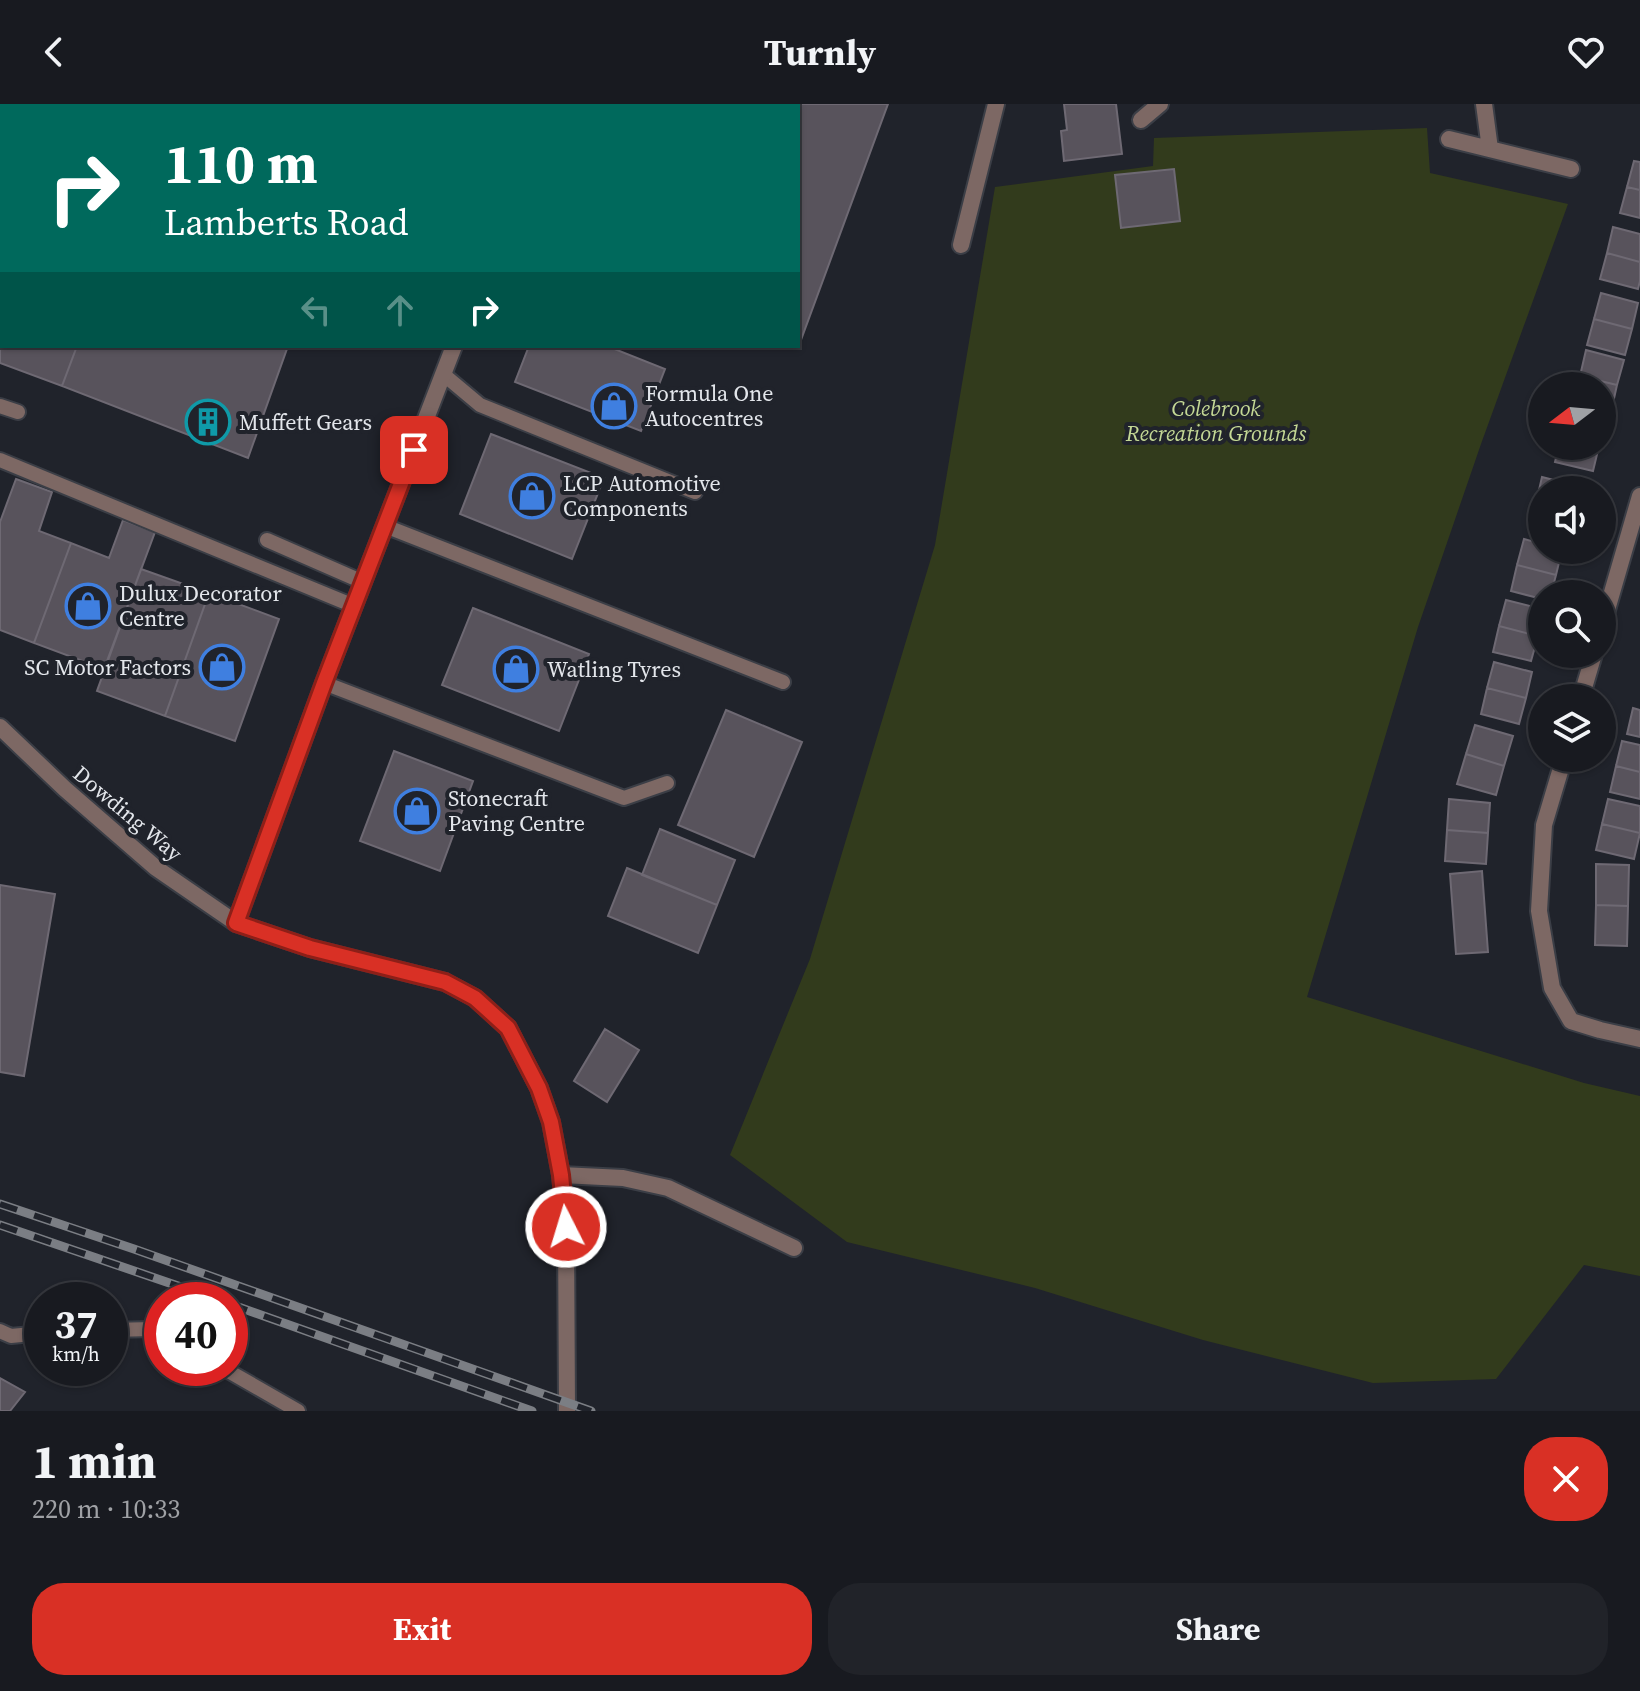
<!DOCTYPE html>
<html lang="en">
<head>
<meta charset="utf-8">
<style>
	body { margin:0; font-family:"Source Serif 4",serif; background:#212329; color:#f1f3f6; height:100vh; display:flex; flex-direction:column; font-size:30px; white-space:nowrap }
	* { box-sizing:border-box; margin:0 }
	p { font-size:26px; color:#9fa1a5 }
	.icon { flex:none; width:44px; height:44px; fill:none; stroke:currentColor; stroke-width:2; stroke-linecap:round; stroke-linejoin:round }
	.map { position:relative; height:1307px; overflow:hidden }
	.details { display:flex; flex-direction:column; background:#181a20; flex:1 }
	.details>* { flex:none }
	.guide { position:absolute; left:0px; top:0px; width:800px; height:244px; box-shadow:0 2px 6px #0004,0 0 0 2px #36383e; background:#00695c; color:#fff; overflow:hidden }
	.needle { width:52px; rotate:254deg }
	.buttons { position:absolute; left:1528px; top:268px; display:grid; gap:16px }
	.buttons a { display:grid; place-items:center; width:88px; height:88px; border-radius:50%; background:#181a20; box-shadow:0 2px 6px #0004,0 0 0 2px #36383e; font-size:40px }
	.speed { position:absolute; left:24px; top:1178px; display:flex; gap:16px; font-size:40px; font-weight:700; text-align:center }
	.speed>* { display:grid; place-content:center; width:104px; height:104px; border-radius:50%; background:#181a20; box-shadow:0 2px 6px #0004,0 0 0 2px #36383e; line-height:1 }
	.speed small { font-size:20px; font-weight:400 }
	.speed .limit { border:12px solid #d22; background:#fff; color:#111 }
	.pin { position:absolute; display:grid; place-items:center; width:68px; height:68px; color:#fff; margin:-34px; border-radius:16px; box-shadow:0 4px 12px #0006 }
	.me { position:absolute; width:88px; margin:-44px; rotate:355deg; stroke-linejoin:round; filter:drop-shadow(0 0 6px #0008) }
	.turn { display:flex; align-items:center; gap:28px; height:168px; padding:0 32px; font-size:36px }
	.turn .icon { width:104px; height:104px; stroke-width:2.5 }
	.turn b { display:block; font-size:56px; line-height:68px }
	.lanes { display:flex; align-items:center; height:76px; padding:0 32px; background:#0003; justify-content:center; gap:40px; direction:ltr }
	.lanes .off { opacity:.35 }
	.round { display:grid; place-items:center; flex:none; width:84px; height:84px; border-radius:32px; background:#212329 }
	.overview { display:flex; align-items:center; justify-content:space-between; height:136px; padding:0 32px }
	h1 { font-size:48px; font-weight:700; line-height:60px }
	.cta { display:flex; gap:16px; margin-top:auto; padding:16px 32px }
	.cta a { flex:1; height:92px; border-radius:32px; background:#d93025; color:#fff; font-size:32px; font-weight:700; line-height:92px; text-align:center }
	.cta a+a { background:#212329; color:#f1f3f6 }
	header { display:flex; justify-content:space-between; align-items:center; height:104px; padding:0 32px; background:#181a20; font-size:36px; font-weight:700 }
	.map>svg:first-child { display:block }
</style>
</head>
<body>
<header><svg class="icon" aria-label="back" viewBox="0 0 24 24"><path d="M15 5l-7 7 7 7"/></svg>Turnly<svg class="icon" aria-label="heart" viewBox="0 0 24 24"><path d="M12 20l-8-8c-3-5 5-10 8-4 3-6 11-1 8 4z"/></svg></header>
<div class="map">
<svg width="1640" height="1307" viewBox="0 0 1640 1307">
	<rect width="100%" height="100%" fill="#20232b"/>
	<path fill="#323b1c" d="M 1427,24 L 1430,69 L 1568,100 L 1481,340 L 1418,523 L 1307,893 L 1584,979 L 1640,992 L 1640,1172 L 1584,1161 L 1496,1275 L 1373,1279 L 1203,1236 L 1035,1184 L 847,1138 L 730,1051 L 810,855 L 935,441 L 995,83 L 1153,62 L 1154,34 Z"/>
	<path fill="#58535c" stroke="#6e6973" stroke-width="2" d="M 0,0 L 14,2 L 2,2 L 2,242 L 77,242 L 62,282 L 0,259 Z
		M 782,0 L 888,0 L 798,244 L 791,242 L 798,242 L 798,13 L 800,7 L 798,6 L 798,2 Z
		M 1064,0 L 1116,0 L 1122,50 L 1064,57 L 1061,27 L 1067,26 Z
		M 1634,57 L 1640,58 L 1640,86 L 1627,83 Z
		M 1174,65 L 1180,117 L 1121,124 L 1115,71 Z
		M 1627,83 L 1640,86 L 1640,114 L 1620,109 Z
		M 1613,123 L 1640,130 L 1640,158 L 1607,149 Z
		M 1607,149 L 1640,158 L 1640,177 L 1638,185 L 1600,175 Z
		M 1601,189 L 1638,199 L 1632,225 L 1594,215 Z
		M 1594,215 L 1632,225 L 1625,251 L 1587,241 Z
		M 77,242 L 288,242 L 248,354 L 62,282 Z
		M 529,242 L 607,242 L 665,265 L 641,327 L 515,278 Z
		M 1586,246 L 1624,256 L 1617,281 L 1580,272 Z
		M 1580,272 L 1617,281 L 1611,308 L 1602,305 L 1602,282 L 1577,282 Z
		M 491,330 L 604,374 L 572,455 L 460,410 Z
		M 1559,342 L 1599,342 L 1593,367 L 1555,358 Z
		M 1542,373 L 1581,383 L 1580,386 L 1542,386 L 1542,401 L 1536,399 Z
		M 16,375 L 52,388 L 39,427 L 71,439 L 34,539 L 0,526 L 0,418 Z
		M 1536,399 L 1542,401 L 1542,428 L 1530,425 Z
		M 123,416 L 155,428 L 104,565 L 34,539 L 71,439 L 109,454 Z
		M 1524,435 L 1542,440 L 1542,446 L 1562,446 L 1556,471 L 1517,461 Z
		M 1517,461 L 1556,471 L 1551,490 L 1542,490 L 1542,495 L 1511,487 Z
		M 141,465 L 209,489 L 165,612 L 97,587 Z
		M 209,489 L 279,515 L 235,637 L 165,612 Z
		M 1506,496 L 1542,505 L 1542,514 L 1538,532 L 1499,522 Z
		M 473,504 L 589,550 L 559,627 L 442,581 Z
		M 1499,522 L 1538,532 L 1531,557 L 1493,548 Z
		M 1494,558 L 1532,568 L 1526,594 L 1487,584 Z
		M 1487,584 L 1526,594 L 1519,620 L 1481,610 Z
		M 1633,604 L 1640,606 L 1640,633 L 1627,630 Z
		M 726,606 L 802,638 L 754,753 L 678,721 Z
		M 1475,621 L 1513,632 L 1504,662 L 1466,650 Z
		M 1622,637 L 1640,641 L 1640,668 L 1616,662 Z
		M 394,647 L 473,677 L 440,767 L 360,737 Z
		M 1466,650 L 1504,662 L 1496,691 L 1457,680 Z
		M 1616,662 L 1640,668 L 1640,695 L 1610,688 Z
		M 1449,695 L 1490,699 L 1488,729 L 1447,726 Z
		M 1608,695 L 1640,702 L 1640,729 L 1602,720 Z
		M 1602,720 L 1640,729 L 1634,755 L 1596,746 Z
		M 660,725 L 735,756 L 717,801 L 642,771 Z
		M 1447,726 L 1488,729 L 1486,760 L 1445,757 Z
		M 1596,760 L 1629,761 L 1628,802 L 1596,801 Z
		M 627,764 L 717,801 L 698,849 L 608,812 Z
		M 1482,767 L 1488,848 L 1456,850 L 1450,770 Z
		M 0,781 L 55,790 L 24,972 L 0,968 Z
		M 1596,801 L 1628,802 L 1627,842 L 1595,841 Z
		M 605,925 L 639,946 L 607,998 L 574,977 Z
		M 0,1274 L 25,1288 L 10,1307 L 0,1307 Z"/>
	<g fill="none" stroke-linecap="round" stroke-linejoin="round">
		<g stroke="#3b3e46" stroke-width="18">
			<path id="service" d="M 662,0 L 668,2
				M 262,2 L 263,0
				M 443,270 L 480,301 L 695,388
				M 0,302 L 18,308
				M 0,356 L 354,502
				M 385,422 L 783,578
				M 267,436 L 363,478
				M 324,579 L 624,694 L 667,679
				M 110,1226 L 153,1225 L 162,1230
				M 0,1227 L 11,1232 L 42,1229
				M 223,1264 L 298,1307"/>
		</g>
		<g stroke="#3b3e46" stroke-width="20">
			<path id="minor" d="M 1484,0 L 1490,45
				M 1141,16 L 1160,0
				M 1449,35 L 1571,65
				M 961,141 L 996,0
				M 1602,523 L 1640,392
				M 1581,594 L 1594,550
				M 1564,654 L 1544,721 L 1539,807 L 1552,884 L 1571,917 L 1600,926 L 1640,935
				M 561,1071 L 623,1074 L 668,1084 L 794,1144"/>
		</g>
		<g stroke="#3b3e46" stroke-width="20">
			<path id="tertiary" d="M 175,0 L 180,2
				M 550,2 L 551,0
				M 0,623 L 65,685 L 156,764 L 236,819 L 310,844 L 445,878 L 475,894 L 508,924 L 539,984 L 551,1018 L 561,1071 L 566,1123 L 567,1307
				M 236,819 L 324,579 L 454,242"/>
		</g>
		<use href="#service" stroke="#7d6864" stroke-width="14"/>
		<use href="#minor" stroke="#7d6864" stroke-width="16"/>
		<use href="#tertiary" stroke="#7d6864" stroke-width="16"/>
		<g stroke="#7b7e84" stroke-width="9">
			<path id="rail" d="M 0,1100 L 134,1145 L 591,1307
				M 0,1121 L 219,1196
				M 230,1200 L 532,1307"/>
		</g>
		<use href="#rail" stroke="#20232b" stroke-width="6" stroke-dasharray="18" stroke-linecap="butt"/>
	</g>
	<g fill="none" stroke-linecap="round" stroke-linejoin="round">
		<g stroke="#8d1f18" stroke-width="20">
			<path id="route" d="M 414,346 L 324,579 L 236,819 L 310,844 L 445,878 L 475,894 L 508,924 L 539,984 L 551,1018 L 561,1071 L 566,1123"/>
		</g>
		<use href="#route" stroke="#d93025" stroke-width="14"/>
	</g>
	<defs>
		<g id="shop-ring" transform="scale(2.3)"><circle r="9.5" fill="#20232b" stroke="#3f7fe0" stroke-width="1.5"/><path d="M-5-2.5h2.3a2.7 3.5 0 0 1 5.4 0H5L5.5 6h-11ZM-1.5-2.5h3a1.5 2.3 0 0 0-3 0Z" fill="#3f7fe0"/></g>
		<g id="building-ring" transform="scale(2.3)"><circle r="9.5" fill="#20232b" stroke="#0f9aa8" stroke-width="1.5"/><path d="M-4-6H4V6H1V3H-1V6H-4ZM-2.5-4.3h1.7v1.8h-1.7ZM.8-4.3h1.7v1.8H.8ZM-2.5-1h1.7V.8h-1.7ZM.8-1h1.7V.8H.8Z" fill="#0f9aa8"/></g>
	</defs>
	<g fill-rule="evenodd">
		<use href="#shop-ring" x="614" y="302"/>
		<use href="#building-ring" x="208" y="318"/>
		<use href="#shop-ring" x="532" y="392"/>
		<use href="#shop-ring" x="88" y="502"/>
		<use href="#shop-ring" x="222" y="563"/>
		<use href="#shop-ring" x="516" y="565"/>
		<use href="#shop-ring" x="417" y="707"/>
	</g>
	<g text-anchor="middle" stroke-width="8" stroke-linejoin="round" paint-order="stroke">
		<g font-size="22" fill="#e3e6eb" stroke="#20232b" text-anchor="start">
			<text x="645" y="297">Formula One<tspan x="645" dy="25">Autocentres</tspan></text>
			<text x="239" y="326">Muffett Gears</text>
			<text x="563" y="387">LCP Automotive<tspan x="563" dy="25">Components</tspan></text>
			<text x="119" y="497">Dulux Decorator<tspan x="119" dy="25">Centre</tspan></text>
			<text x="191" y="571" text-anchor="end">SC Motor Factors</text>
			<text x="547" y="573">Watling Tyres</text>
			<text x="448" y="702">Stonecraft<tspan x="448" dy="25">Paving Centre</tspan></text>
		</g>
		<g font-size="22" font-style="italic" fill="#c4d895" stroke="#20232b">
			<text x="1216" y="312">Colebrook<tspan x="1216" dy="25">Recreation Grounds</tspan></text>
		</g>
		<g font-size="22" fill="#e3e6eb" stroke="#20232b">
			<text transform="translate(128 709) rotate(40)" y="8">Dowding Way</text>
		</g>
	</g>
</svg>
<div class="buttons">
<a><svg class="needle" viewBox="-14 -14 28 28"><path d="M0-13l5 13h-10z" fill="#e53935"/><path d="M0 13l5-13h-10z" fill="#9fa1a5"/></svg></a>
<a><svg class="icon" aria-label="sound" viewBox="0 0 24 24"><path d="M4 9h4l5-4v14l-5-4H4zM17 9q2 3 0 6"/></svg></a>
<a><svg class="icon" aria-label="search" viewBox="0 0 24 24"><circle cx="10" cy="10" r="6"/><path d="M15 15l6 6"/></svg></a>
<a><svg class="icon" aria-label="layers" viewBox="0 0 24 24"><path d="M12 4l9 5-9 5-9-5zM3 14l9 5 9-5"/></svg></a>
</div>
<div class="speed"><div>37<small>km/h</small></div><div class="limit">40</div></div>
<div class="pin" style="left:414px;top:346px;background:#d93025"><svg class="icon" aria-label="arrive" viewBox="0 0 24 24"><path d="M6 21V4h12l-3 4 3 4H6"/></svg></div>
<svg class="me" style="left:566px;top:1123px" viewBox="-20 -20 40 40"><circle r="17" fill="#d93025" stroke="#fff" stroke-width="3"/><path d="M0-11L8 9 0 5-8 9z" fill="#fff"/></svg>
<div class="guide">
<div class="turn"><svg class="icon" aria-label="right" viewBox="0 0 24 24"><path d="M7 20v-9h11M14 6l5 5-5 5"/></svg><div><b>110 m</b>Lamberts Road</div></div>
<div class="lanes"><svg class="icon off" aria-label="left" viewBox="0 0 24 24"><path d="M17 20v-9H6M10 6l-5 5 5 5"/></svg><svg class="icon off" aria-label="ahead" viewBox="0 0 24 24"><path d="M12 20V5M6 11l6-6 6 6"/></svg><svg class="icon" aria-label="right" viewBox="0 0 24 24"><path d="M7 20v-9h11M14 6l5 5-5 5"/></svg></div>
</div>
</div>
<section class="details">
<div class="overview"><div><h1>1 min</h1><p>220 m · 10:33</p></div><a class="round" style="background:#d93025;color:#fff"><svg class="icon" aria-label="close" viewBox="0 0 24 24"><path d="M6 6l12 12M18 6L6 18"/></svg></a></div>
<div class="cta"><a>Exit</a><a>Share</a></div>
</section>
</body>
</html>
